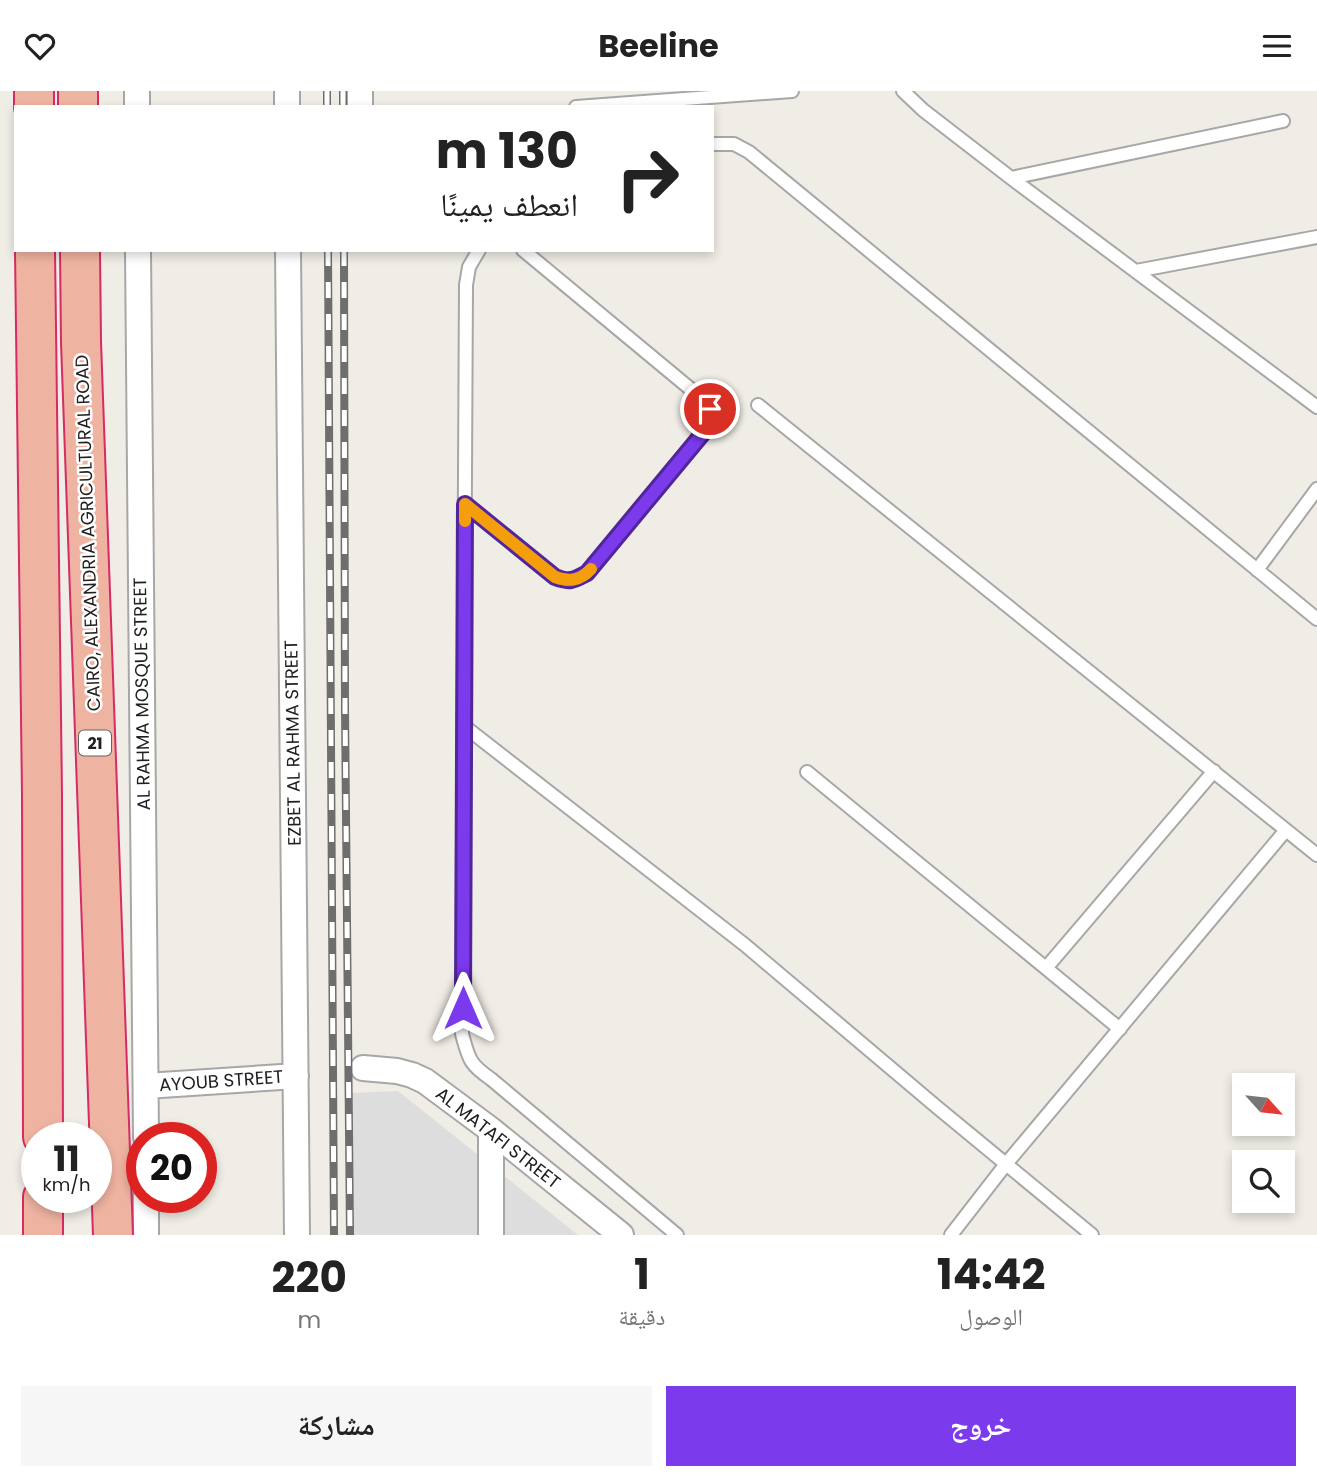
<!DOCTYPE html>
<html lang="ar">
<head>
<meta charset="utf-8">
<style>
	body { margin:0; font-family:Poppins,"Noto Naskh Arabic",sans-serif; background:#f6f6f6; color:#222; direction:rtl; height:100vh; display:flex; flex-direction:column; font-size:26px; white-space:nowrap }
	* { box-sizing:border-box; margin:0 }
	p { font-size:23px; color:#767676 }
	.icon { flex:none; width:38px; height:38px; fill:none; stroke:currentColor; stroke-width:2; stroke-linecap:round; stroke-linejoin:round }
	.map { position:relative; height:1144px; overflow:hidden; direction:ltr }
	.side { display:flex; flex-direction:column; background:#fff; flex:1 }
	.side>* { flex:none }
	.guide { position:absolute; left:14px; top:14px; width:700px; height:147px; border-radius:0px; box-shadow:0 4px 10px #0003; direction:rtl; background:#fff; color:#222; overflow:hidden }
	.needle { width:46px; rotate:117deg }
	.fabs { position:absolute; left:1232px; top:982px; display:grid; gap:14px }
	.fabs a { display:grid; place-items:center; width:63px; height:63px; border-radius:0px; background:#fff; box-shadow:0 4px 10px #0003; font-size:35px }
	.speed { position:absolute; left:21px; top:1031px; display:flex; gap:14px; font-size:35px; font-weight:700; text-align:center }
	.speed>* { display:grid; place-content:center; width:91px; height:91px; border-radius:50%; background:#fff; box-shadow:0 4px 10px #0003; line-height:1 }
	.speed small { font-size:18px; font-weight:400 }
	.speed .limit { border:10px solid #d22; background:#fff; color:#111 }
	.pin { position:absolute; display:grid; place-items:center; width:60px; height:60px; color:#fff; margin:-30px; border:4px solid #fff; border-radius:50%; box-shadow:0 2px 7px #0007 }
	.me { position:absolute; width:77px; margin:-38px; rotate:0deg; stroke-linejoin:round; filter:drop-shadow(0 0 5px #0008) }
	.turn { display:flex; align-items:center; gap:24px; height:147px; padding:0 21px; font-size:32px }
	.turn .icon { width:91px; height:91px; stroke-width:2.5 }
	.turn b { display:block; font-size:49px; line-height:60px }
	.eta { display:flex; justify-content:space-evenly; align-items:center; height:119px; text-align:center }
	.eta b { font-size:42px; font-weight:700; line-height:49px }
	.cta { display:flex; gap:14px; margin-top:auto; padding:14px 21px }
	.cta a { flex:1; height:80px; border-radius:0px; background:#7c3aed; color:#fff; font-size:28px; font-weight:700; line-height:80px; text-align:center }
	.cta a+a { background:#f6f6f6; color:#222 }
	header { display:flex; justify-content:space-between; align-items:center; height:91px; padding:0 21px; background:#fff; font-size:32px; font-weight:700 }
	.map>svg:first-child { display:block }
</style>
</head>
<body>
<header><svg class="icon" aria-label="menu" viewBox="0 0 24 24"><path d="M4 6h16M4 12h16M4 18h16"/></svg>Beeline<svg class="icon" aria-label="heart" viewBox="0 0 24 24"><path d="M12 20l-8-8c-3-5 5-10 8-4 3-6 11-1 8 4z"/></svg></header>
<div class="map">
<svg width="1317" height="1144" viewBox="0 0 1317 1144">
	<rect width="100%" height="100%" fill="#f0ede6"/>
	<path fill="#dedddd" d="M 398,1000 L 578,1144 L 353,1144 L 352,1002 Z"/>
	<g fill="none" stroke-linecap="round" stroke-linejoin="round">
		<g stroke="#a7a7a7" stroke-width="16">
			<path id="service" d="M 903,0 L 923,19 L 1011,87 L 1317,316
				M 576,16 L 792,0
				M 712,53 L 734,53 L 749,61 L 1317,528
				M 1011,87 L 1283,30
				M 479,159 L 469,176 L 466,194 L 462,943 C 469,968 469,973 491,988 L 677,1144
				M 1136,180 L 1317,146
				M 758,314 L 1317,764
				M 465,413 L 555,486 C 570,492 574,489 587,482 L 704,341 C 715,324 712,320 699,305 L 523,159
				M 1257,479 L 1317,398
				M 464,635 L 745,854 L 938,1017 L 1092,1144
				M 807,681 L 1120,938
				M 1046,877 L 1214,680
				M 951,1144 L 1006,1073 L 1286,739"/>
		</g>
		<g stroke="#a7a7a7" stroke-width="28">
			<path id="minor" d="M 137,0 L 137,16
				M 287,0 L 287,16
				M 360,0 L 360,16
				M 138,159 L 146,1046
				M 288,159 L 297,1144
				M 363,977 L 397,980 L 412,984 L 425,990 L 491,1039 L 621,1144
				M 146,995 L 296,985
				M 146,1144 L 146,1106
				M 491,1144 L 491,1039"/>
		</g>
		<g stroke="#d62b64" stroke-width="42">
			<path id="trunk" d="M 34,0 L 34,16
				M 78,0 L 78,16
				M 35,159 L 42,703 L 43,1046
				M 80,159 L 81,251 L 113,1144
				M 43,1106 L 43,1144"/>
		</g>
		<use href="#service" stroke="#fff" stroke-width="12"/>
		<use href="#minor" stroke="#fff" stroke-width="24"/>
		<use href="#trunk" stroke="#efb3a1" stroke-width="38"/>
		<g stroke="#6e6e6e" stroke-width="8">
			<path id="rail" d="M 327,0 L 327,16
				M 343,0 L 343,16
				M 328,159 L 334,1144
				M 344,159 L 345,618 L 350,1144"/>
		</g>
		<use href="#rail" stroke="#fff" stroke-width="5" stroke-dasharray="16" stroke-linecap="butt"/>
	</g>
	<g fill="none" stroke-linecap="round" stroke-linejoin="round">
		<g stroke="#51269a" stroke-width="18">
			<path id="route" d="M 463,917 L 465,413 L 555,486 C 570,492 574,489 587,482 L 704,341 L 712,329 L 710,318"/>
		</g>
		<use href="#route" stroke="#7c3aed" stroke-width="12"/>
		<path stroke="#f59e0b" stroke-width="12" d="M 465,430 L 465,413 L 555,486 C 569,491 580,490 591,478"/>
	</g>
	<g text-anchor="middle" stroke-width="5" stroke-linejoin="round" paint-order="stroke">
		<rect fill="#fff" stroke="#636363" stroke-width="2" x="79" y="639.5" width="32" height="25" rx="5"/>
		<g font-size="16" font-weight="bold" fill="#202020">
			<text x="95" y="658">21</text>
		</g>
		<g font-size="18" fill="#202020" stroke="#fff">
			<text transform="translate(88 442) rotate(-92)" y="6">CAIRO, ALEXANDRIA AGRICULTURAL ROAD</text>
			<text transform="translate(142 603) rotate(-91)" y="6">AL RAHMA MOSQUE STREET</text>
			<text transform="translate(293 652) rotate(-91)" y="6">EZBET AL RAHMA STREET</text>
			<text transform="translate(221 990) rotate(-4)" y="6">AYOUB STREET</text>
			<text transform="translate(498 1047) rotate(38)" y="6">AL MATAFI STREET</text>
		</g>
	</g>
</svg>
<div class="fabs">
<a><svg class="needle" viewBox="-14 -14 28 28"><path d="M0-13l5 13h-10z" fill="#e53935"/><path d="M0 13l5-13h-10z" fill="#767676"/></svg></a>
<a><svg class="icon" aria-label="search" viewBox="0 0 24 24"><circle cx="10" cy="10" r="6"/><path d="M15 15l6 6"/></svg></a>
</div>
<div class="speed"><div>11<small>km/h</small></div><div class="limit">20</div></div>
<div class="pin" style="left:710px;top:318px;background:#d93025"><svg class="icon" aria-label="arrive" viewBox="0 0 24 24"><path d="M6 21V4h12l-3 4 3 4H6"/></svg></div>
<svg class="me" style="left:463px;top:917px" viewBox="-20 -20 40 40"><path d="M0-17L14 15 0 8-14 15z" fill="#7c3aed" stroke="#fff" stroke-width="4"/></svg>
<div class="guide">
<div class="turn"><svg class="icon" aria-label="right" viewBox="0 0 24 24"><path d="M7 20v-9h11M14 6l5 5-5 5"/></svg><div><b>130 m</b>انعطف يمينًا</div></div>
</div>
</div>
<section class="side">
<div class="eta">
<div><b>14:42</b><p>الوصول</p></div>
<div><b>1</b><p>دقيقة</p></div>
<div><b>220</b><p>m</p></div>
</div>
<div class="cta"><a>خروج</a><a>مشاركة</a></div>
</section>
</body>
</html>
